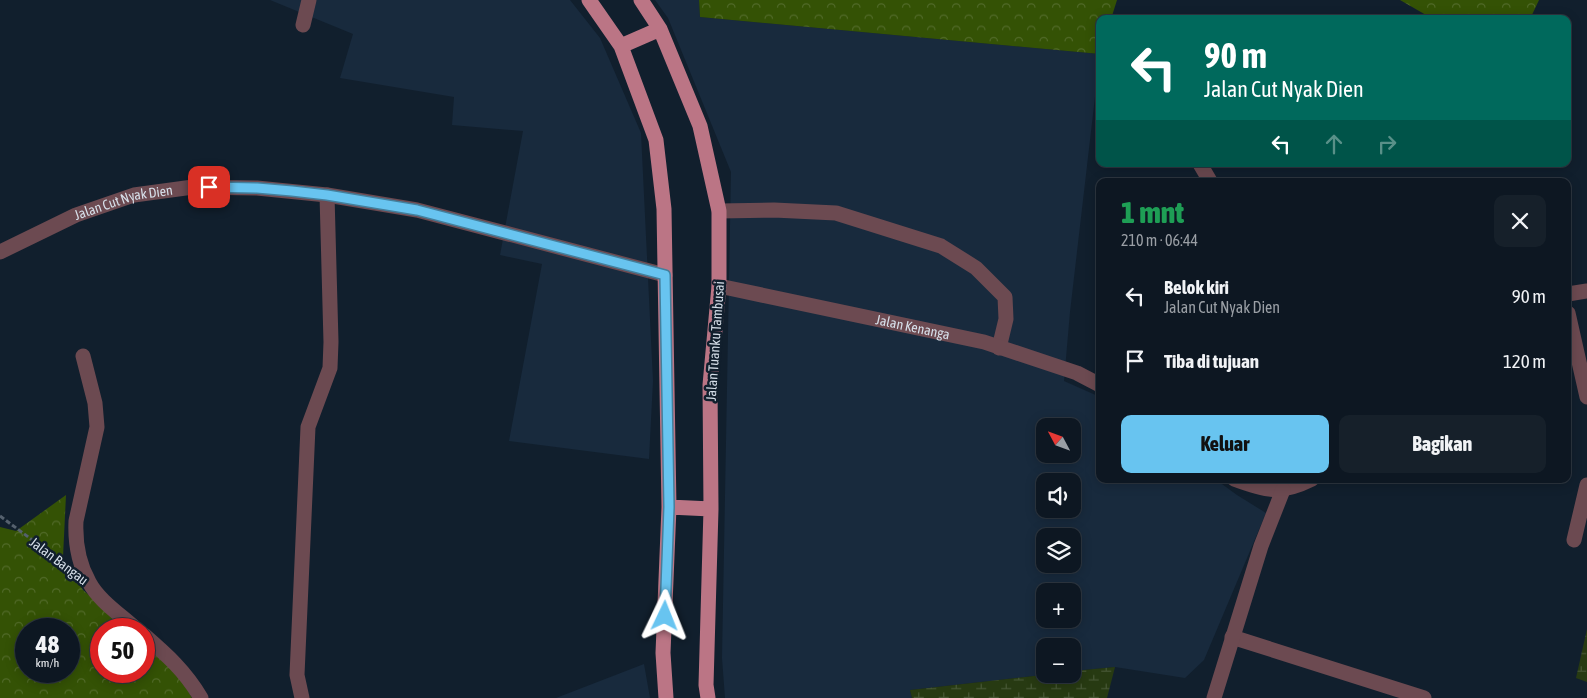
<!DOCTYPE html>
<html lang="id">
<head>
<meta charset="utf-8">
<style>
	body { margin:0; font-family:"Asap Condensed",sans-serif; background:#16202a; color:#f1f3f6; height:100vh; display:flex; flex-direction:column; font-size:19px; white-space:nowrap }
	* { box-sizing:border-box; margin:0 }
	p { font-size:16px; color:#9a9fa5 }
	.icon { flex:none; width:28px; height:28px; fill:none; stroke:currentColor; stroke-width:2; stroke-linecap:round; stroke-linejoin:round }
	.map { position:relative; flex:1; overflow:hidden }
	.panel { position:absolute; left:1096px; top:178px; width:475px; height:305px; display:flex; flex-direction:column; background:#0d1722; border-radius:10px; box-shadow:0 2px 12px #0003,0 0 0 1px #2d3640 }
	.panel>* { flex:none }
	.guide { position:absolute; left:1096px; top:15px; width:475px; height:152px; border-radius:10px; box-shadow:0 2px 12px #0003,0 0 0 1px #2d3640; background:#00695c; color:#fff; overflow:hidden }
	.needle { width:32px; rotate:311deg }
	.fabs { position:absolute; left:1036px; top:418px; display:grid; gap:10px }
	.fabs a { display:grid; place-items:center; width:45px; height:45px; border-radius:10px; background:#0d1722; box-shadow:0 2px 12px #0003,0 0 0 1px #2d3640; font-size:25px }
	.speed { position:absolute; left:15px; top:618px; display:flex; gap:10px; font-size:25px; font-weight:700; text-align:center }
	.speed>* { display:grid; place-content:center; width:65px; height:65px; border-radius:50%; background:#0d1722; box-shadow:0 2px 12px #0003,0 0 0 1px #2d3640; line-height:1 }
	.speed small { font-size:12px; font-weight:400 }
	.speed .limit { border:8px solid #d22; background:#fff; color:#111 }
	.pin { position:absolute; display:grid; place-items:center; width:42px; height:42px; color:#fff; margin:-21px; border-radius:10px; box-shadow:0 2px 8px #0006 }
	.me { position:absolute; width:55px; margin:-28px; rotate:2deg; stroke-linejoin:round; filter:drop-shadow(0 0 4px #0008) }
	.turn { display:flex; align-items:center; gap:18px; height:105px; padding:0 25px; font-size:22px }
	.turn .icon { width:65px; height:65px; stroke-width:2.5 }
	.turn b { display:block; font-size:35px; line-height:42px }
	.lanes { display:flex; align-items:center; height:48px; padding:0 25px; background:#0003; justify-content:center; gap:25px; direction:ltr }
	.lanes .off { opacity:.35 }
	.round { display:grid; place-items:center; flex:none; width:52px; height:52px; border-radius:10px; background:#16202a }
	.head { display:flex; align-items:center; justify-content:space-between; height:85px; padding:0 25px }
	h1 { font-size:30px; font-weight:800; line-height:38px; color:#1e9e55 }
	.cta { display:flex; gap:10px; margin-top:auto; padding:10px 25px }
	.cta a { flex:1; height:58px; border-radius:10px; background:#68c4f0; color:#111; font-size:20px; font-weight:800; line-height:58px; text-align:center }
	.cta a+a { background:#16202a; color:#f1f3f6 }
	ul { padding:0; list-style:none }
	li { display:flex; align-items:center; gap:15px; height:65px; padding:0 25px }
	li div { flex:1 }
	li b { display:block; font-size:19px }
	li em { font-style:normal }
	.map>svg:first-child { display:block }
</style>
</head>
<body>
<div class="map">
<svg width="1587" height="698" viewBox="0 0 1587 698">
	<defs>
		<pattern id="forest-crowns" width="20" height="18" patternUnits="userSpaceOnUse" patternTransform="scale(1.25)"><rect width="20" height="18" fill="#345205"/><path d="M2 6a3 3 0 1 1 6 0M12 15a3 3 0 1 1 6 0" fill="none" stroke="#516a29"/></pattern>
		<pattern id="wetland-marsh" width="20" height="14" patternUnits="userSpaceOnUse" patternTransform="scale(1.25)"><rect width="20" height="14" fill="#273a12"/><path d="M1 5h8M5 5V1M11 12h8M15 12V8" fill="none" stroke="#465634"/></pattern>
	</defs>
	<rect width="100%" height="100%" fill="#111f2d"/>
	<path fill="#182a3d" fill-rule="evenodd" d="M 270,0 L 570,0 L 600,38 L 641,133 L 653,381 L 649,459 L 509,441 L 542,264 L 500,255 L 523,131 L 452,125 L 454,97 L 340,78 L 353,34 Z
		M 655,0 L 699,0 L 700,17 L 1100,54 L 1070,312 L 1064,381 L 1100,397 L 1100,479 L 1215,479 L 1237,495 L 1266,513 L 1204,660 L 1185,678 L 1115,667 L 1073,671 L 1072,646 L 1045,646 L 1045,674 L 1052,674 L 910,690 L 912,698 L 725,698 L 722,658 L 731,172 L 668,18 ZM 1045,426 L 1072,426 L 1072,454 L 1045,454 ZM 1045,481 L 1072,481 L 1072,509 L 1045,509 ZM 1045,536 L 1072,536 L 1072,564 L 1045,564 ZM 1045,591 L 1072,591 L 1072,619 L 1045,619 Z
		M 644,664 L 650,698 L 556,698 Z"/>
	<path fill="url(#forest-crowns)" fill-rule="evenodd" d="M 699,0 L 1117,0 L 1111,19 L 1100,19 L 1100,54 L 700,17 Z
		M 1400,0 L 1539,0 L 1530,19 L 1433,19 Z
		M 66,495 L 63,557 L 83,590 L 127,629 L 101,629 L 101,671 L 144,671 L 144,644 L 179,675 L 192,698 L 0,698 L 0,527 L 16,531 ZM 26,629 L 69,629 L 69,671 L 26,671 Z"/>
	<path fill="url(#wetland-marsh)" d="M 1587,629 L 1587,682 L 1576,678 Z
		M 1115,667 L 1107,698 L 912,698 L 910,690 L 1052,674 L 1072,674 L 1073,671 Z"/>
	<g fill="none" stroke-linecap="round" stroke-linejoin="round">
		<path stroke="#55616e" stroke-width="3" stroke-dasharray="5 2.5" stroke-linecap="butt" d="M 0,516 L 58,559"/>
		<g stroke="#6c4a51" stroke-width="15">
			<path d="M 303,25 L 309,0"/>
			<path d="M 1200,164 L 1210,181"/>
			<path d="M 719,211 L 774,210 L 836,213 L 941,246 L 976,268 L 1005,297 L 1006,319 L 999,348"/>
			<path id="s1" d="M 0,252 L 76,215 L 134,195 L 193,187 L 257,188 L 327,195 L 417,210 L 665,275"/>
			<path id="s2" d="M 719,286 L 984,342 L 1077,373 L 1100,385"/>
			<path d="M 1568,294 L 1587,291"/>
			<path d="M 1568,313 L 1587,397"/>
			<path d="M 83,356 L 95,403 L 97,427 L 76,521 C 75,542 79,564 89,582 C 99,601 121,615 136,629"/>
			<path d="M 1234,479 C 1266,491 1280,495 1312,479"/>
			<path d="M 1574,540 L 1587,485"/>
			<path d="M 144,635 C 167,655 185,671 201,698"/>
			<path d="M 1232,637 L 1424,698"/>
			<path d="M 302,698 L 297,675 L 308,427 L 330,368 L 331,342 L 327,195"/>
			<path d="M 1214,698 L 1261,546 L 1283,490"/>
		</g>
		<path stroke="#bb7585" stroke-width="15" d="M 589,0 L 621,46 L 656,140 L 664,209 L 669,507 L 663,653 L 666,698
			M 641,0 L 660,29 L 700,126 L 719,211 L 719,286 L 710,385 L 711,509 L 706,685 L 708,698
			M 621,46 L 660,29
			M 669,507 L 711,509"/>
	</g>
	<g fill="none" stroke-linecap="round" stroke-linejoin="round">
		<g stroke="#447f9c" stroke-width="12">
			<path id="route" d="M 209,187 L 257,188 L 292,191 L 327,195 L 417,210 L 665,275 L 669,507 L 665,616"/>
		</g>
		<use href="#route" stroke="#68c4f0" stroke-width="9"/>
	</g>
	<g text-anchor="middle" stroke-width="5" stroke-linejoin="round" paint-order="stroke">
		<g font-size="14" fill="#d6dfe9" stroke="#111f2d">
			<text dy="5" stroke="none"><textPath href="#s1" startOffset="134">Jalan Cut Nyak Dien</textPath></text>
			<text dy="5" stroke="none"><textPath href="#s2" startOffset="198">Jalan Kenanga</textPath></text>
			<text transform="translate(715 341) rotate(-86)" y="5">Jalan Tuanku Tambusai</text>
			<text transform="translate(59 561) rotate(37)" y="5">Jalan Bangau</text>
		</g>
	</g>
</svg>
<div class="fabs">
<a><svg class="needle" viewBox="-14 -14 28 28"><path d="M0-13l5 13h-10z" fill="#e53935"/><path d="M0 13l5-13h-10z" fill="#9a9fa5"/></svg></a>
<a><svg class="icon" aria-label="sound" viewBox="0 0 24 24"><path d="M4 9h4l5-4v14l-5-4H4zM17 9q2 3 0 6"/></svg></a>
<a><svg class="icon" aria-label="layers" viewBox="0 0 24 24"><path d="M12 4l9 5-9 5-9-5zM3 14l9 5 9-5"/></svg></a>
<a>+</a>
<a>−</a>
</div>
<div class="speed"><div>48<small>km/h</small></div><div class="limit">50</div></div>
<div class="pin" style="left:209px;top:187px;background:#d93025"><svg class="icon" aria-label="arrive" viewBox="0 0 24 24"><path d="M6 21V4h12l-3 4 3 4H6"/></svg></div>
<svg class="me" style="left:665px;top:616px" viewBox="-20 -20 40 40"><path d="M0-17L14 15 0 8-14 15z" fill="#68c4f0" stroke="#fff" stroke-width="4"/></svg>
<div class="guide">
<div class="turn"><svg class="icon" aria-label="left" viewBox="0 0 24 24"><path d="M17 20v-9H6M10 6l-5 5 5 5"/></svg><div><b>90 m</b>Jalan Cut Nyak Dien</div></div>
<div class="lanes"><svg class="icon" aria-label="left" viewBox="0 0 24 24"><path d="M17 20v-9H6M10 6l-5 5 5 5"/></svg><svg class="icon off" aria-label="ahead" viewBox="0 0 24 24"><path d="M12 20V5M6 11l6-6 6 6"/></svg><svg class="icon off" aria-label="right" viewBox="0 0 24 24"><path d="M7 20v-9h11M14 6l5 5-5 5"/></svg></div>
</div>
<section class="panel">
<div class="head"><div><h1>1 mnt</h1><p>210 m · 06:44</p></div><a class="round"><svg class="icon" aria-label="close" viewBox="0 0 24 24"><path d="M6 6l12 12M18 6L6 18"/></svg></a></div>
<ul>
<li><svg class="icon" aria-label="left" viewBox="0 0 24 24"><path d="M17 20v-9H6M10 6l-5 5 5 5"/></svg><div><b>Belok kiri</b><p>Jalan Cut Nyak Dien</p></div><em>90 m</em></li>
<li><svg class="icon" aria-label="arrive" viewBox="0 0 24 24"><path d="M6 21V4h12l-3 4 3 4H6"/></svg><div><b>Tiba di tujuan</b></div><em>120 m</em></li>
</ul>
<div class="cta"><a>Keluar</a><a>Bagikan</a></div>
</section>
</div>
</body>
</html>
